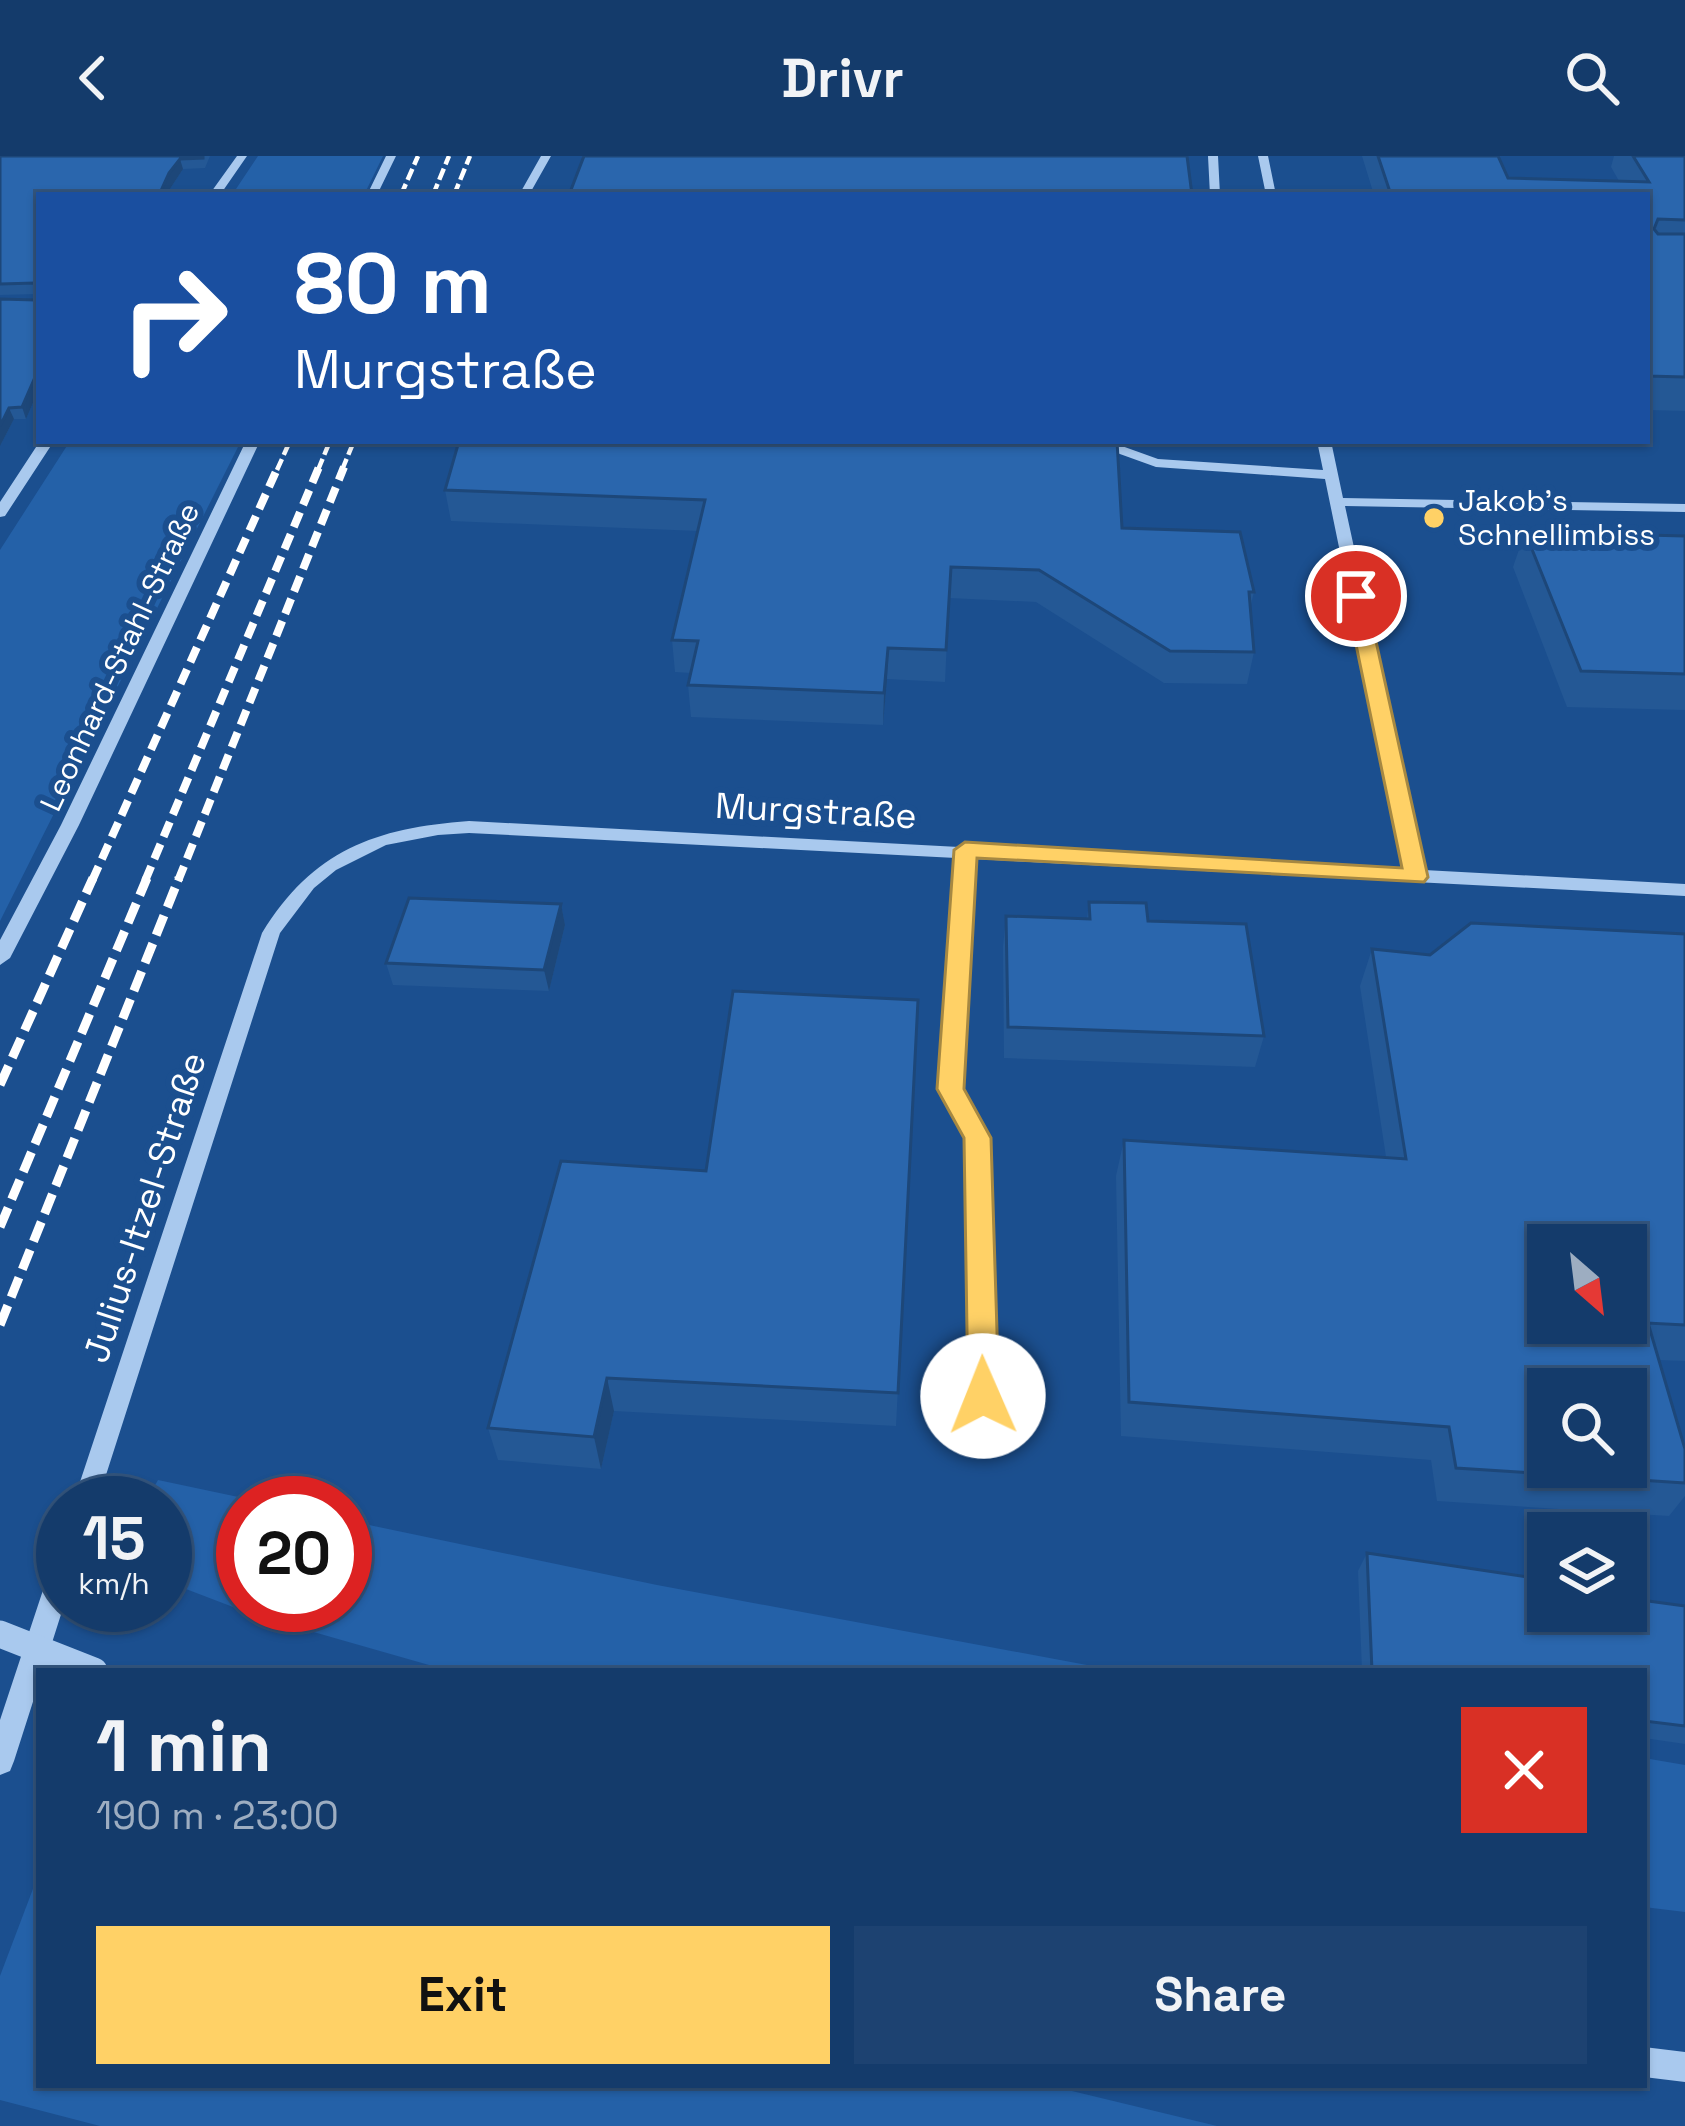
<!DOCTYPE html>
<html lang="en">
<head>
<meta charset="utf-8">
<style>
	body { margin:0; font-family:"Space Grotesk",sans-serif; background:#1d4271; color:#f1f3f6; height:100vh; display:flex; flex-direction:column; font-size:45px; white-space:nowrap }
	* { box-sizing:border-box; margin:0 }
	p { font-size:39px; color:#9dadc1 }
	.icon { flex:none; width:66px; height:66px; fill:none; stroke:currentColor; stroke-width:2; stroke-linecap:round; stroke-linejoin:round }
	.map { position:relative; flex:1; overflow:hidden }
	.details { position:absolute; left:36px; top:1512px; width:1611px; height:420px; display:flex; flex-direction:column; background:#143b6b; border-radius:0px; box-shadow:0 3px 9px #0004,0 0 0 3px #33557e }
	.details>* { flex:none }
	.banner { position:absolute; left:36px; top:36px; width:1614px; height:252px; border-radius:0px; box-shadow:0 3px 9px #0004,0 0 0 3px #33557e; background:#1a4fa0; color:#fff; overflow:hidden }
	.needle { width:78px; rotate:152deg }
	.fabs { position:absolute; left:1527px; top:1068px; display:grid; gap:24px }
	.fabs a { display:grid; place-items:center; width:120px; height:120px; border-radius:0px; background:#143b6b; box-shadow:0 3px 9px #0004,0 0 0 3px #33557e; font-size:60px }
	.speed { position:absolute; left:36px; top:1320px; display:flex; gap:24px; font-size:60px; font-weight:700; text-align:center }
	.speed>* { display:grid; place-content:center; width:156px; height:156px; border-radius:50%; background:#143b6b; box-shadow:0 3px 9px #0004,0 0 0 3px #33557e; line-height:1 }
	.speed small { font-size:30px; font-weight:400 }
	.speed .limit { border:18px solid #d22; background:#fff; color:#111 }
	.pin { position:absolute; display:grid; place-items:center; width:102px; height:102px; color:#fff; margin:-51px; border:6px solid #fff; border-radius:50%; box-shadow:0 3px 12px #0007 }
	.me { position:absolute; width:132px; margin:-66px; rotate:359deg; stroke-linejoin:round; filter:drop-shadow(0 0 9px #0008) }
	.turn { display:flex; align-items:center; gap:42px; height:252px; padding:0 60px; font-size:54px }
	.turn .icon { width:156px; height:156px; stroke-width:2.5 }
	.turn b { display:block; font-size:84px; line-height:102px }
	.round { display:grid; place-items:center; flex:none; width:126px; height:126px; border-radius:0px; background:#1d4271 }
	.headline { display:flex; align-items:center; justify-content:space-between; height:204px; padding:0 60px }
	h1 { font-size:72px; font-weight:700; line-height:90px }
	.button { display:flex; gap:24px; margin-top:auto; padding:24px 60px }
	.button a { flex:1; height:138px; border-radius:0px; background:#ffd166; color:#111; font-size:48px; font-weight:700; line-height:138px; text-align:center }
	.button a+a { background:#1d4271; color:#f1f3f6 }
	header { display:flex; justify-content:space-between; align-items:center; height:156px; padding:0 60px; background:#143b6b; font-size:54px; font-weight:700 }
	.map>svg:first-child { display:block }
</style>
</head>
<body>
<header><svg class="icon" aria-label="back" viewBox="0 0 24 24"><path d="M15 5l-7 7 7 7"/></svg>Drivr<svg class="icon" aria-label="search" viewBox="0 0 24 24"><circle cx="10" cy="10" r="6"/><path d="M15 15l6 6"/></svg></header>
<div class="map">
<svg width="1685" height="1970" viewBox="0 0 1685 1970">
	<rect width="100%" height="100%" fill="#1b4f8f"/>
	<path fill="#2461a8" d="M 258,0 L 383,0 L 364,39 L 232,39 Z
		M 70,285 L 241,285 L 0,765 L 0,394 Z
		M 158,1324 L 267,1347 L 243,1347 L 243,1449 L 345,1449 L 345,1364 L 657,1429 L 1119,1515 L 450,1515 L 254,1459 L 165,1425 L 165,1347 L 145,1347 Z
		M 1644,1602 L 1685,1609 L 1685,1756 L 1644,1751 Z
		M 39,1717 L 39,1929 L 1047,1929 L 1217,1970 L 100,1970 L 0,1944 L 0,1820 Z"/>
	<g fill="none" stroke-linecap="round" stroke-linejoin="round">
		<path fill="#a9c9ee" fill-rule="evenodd" d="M 237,0 L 247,0 L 220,39 L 209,39 Z
			M 386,0 L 396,0 L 377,39 L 367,39 Z
			M 541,0 L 551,0 L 529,39 L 519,39 Z
			M 1208,0 L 1218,0 L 1220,39 L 1210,39 Z
			M 1258,0 L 1268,0 L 1276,39 L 1266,39 Z
			M 40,285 L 54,285 L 5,360 L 0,361 L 0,346 Z
			M 246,285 L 260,285 L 79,669 L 10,802 L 0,809 L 0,784 L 61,669 Z
			M 1084,285 L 1108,285 L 1158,303 L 1323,314 L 1317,285 L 1331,285 L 1343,342 L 1685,348 L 1685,356 L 1345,350 L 1424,714 L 1685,728 L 1685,740 L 974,703 L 960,933 L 988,982 L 995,1239 L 991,1246 L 983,1249 L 975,1246 L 971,1239 L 968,982 L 940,933 L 956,702 L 469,677 L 438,679 L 386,689 L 336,714 L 314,732 L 280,777 L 97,1347 L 73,1347 L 262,777 C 313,694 375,672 469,665 L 959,691 L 966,688 L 973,691 L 1405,713 L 1325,323 L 1156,311 L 1106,293 L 1084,291 Z
			M 63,1401 L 64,1449 L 43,1515 L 39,1515 L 39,1527 L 14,1605 L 10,1615 L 0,1619 L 0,1564 L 50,1413 L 54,1405 Z
			M 1644,1891 L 1685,1896 L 1685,1926 L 1644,1921 Z"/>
		<path stroke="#fff" stroke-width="4.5" stroke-dasharray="12 4.5" stroke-linecap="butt" d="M 401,39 L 418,0
			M 433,39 L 449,0
			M 454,39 L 470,0
			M 277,314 L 290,285
			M 318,314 L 330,285
			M 342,314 L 354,285"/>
		<path stroke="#fff" stroke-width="8" stroke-dasharray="16 8" stroke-linecap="butt" d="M 92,725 L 278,311
			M 145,725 L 319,311
			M 178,725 L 344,311"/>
		<path stroke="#fff" stroke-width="9" stroke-dasharray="21 9" stroke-linecap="butt" d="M 0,929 L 93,722
			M 0,1071 L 147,722
			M 0,1169 L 179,722"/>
		<path stroke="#a9c9ee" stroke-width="27" d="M 0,1478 L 94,1515"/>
	</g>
	<path fill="#245895" d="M 0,0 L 210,0 L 205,12 L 183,13 L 166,39 L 39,39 L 39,233 L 26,263 L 14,263 L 0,290 L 37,138 L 0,139 Z
		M 1362,0 L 1498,0 L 1508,22 L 1619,25 L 1611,11 L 1614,0 L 1685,0 L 1685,255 L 1647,254 L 1647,39 L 1374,39 Z
		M 459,285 L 1122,372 L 1254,436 L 1250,452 L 1254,496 L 1247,528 L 1164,527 L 1036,446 L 949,442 L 945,526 L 887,523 L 883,569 L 691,561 L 688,529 L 691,517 L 675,516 L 672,484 L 698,375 L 451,365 L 445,334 Z
		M 1525,376 L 1685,380 L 1685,554 L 1567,551 L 1513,411 Z
		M 1089,746 L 1148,765 L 1264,880 L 1255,911 L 1004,902 L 1003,791 L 1006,760 L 1087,763 Z
		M 561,748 L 565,769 L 549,835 L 393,829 L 386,807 Z
		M 1685,778 L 1685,1205 L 1659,1204 L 1685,1293 L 1685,1340 L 1669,1360 L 1437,1345 L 1431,1304 L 1121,1280 L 1116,1020 L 1124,984 L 1386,1001 L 1360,830 L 1372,793 L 1430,799 Z
		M 918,844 L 896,1270 L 614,1255 L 601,1313 L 498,1304 L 488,1272 L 706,1015 Z
		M 1367,1397 L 1548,1455 L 1685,1450 L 1685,1588 L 1644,1582 L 1644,1515 L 1362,1515 L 1358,1415 Z"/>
	<path fill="#1d4779" d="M 180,3 L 183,13 L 166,39 L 159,39 L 169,17 Z
		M 39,212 L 39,233 L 26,263 L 22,251 Z
		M 9,252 L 14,263 L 0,290 L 0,270 Z
		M 888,492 L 887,523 L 883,569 L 884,537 Z
		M 561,748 L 565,769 L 549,835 L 544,814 Z
		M 607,1222 L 614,1255 L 601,1313 L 594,1281 Z"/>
	<path fill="#2a66ad" stroke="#1d4779" stroke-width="3" fill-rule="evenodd" d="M 0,0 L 203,0 L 203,2 L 180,3 L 169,17 L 159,39 L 39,39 L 39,131 L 35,127 L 0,128 Z
		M 584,0 L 1187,0 L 1192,39 L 569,39 Z
		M 1378,0 L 1498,0 L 1508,22 L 1649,26 L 1633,0 L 1685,0 L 1685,64 L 1658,63 L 1654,73 L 1658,78 L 1685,78 L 1685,221 L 1647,220 L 1647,39 L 1391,39 Z
		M 39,133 L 39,212 L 22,251 L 9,252 L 0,270 L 0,143 L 35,144 Z
		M 459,285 L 1117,285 L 1122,372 L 1240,376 L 1254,436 L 1249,436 L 1254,496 L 1170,495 L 1039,414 L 951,411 L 946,494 L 888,492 L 884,537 L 688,529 L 698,485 L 672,484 L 705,344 L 445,334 Z
		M 1525,376 L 1685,380 L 1685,518 L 1581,515 Z
		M 409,742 L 561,748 L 544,814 L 386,807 Z
		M 1089,746 L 1146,747 L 1148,765 L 1246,768 L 1264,880 L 1008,871 L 1006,760 L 1090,763 Z
		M 1471,767 L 1685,778 L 1685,1169 L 1648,1167 L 1685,1293 L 1685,1327 L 1456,1312 L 1449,1271 L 1129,1246 L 1124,984 L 1406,1003 L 1372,793 L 1430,799 ZM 1548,1089 L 1626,1089 L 1626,1167 L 1548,1167 ZM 1548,1233 L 1626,1233 L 1626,1311 L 1548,1311 Z
		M 733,835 L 918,844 L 898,1237 L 607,1222 L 594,1281 L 488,1272 L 561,1005 L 706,1015 Z
		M 1367,1397 L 1548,1424 L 1548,1455 L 1626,1455 L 1626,1442 L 1685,1450 L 1685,1570 L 1644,1565 L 1644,1515 L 1372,1515 Z"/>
	<path fill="#ffd166" stroke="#a68842" stroke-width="3" d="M 1356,434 L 1366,440 L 1428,721 L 1424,726 L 977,702 L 964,933 L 991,982 L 999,1240 L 994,1249 L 983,1253 L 973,1249 L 968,1240 L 964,982 L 937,933 L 954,694 L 965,686 L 1402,712 L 1346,440 Z"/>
	<circle fill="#ffd166" stroke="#1b4f8f" stroke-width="4.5" cx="1434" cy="362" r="12"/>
	<g text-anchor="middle" stroke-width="12" stroke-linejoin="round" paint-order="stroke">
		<g font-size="30" fill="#fff" stroke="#1b4f8f" text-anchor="start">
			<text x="1458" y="355">Jakob's<tspan x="1458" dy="34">Schnellimbiss</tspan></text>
		</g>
		<g font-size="30" fill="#fff" stroke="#1b4f8f">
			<text transform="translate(120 501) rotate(-65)" y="10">Leonhard-Stahl-Straße</text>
		</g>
		<g font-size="36" fill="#fff" stroke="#1b4f8f">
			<text transform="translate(816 654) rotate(3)" y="13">Murgstraße</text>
			<text transform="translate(144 1051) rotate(-72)" y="13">Julius-Itzel-Straße</text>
		</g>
	</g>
</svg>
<div class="fabs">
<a><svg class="needle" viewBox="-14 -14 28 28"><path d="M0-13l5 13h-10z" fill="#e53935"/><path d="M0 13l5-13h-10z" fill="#9dadc1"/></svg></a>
<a><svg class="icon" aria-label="search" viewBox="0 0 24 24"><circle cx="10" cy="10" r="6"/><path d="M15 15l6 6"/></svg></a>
<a><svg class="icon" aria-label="layers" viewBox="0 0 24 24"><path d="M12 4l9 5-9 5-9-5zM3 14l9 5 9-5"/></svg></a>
</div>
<div class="speed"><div>15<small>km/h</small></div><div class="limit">20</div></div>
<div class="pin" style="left:1356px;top:440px;background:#d93025"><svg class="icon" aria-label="arrive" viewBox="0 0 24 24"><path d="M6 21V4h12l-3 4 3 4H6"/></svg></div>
<svg class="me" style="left:983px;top:1240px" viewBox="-20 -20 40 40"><circle r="19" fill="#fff"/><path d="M0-13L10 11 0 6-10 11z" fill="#ffd166"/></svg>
<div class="banner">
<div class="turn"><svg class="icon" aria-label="right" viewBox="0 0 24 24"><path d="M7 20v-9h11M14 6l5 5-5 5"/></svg><div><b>80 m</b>Murgstraße</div></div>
</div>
<section class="details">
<div class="headline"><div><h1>1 min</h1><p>190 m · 23:00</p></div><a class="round" style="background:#d93025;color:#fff"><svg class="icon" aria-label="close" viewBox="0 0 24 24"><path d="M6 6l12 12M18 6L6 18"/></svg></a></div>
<div class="button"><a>Exit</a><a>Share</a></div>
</section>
</div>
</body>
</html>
